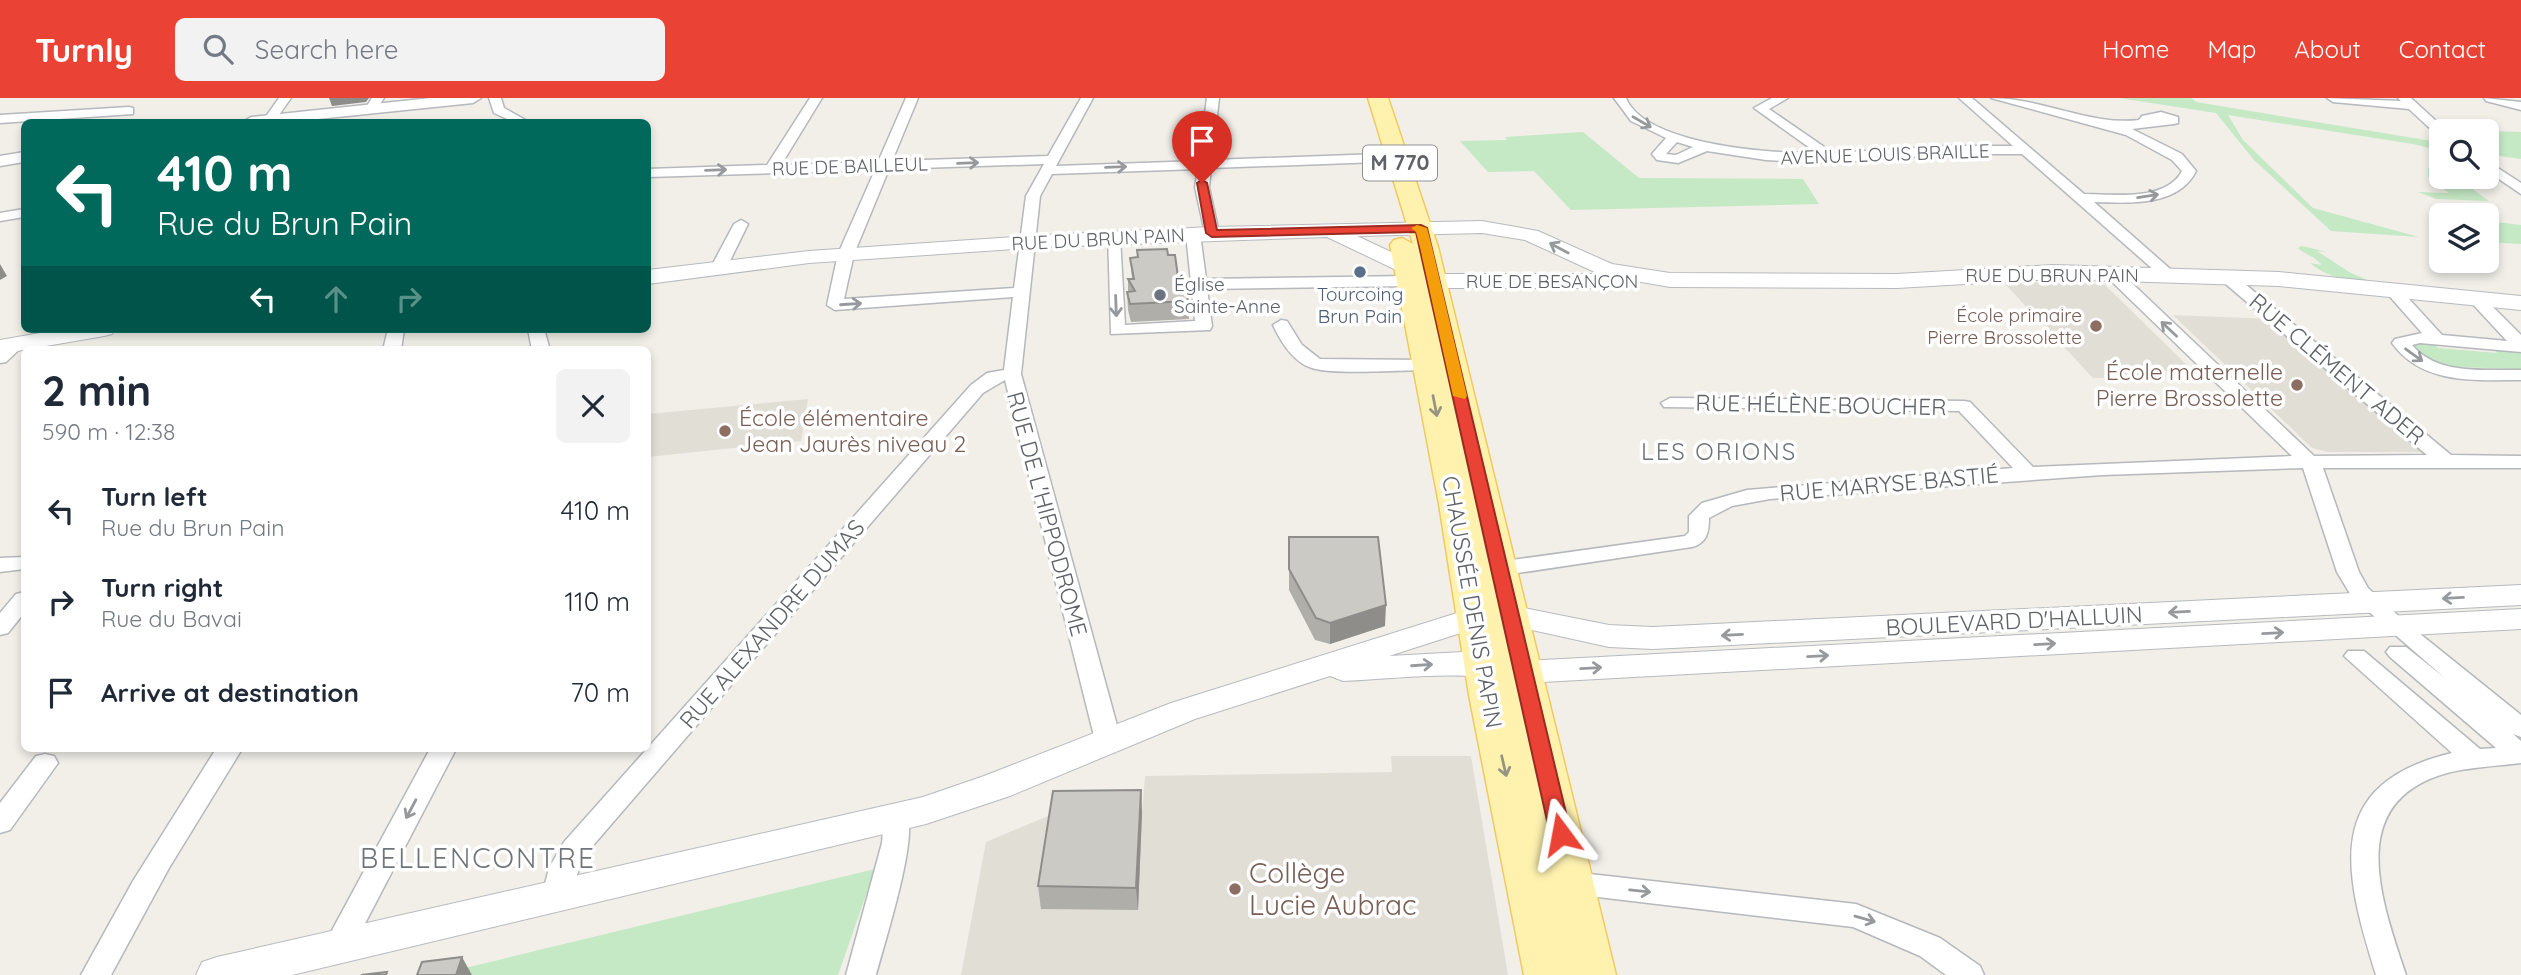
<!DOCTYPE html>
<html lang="en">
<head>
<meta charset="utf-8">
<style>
	body { margin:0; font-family:Quicksand,sans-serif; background:#f2f2f3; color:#1f2937; height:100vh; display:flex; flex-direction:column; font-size:26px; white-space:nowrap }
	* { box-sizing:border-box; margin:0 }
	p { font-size:23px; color:#747a83 }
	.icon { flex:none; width:38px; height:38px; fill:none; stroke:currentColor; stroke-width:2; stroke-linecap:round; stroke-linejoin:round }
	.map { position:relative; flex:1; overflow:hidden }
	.sheet { position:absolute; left:21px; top:248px; width:630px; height:406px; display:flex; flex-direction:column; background:#fff; border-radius:10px; box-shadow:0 4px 10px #0003 }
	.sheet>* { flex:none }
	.hud { position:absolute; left:21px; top:21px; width:630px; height:214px; border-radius:10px; box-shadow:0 4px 10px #0003; background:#00695c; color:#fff; overflow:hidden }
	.controls { position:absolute; left:2429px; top:21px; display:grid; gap:14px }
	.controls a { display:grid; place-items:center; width:70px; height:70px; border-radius:10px; background:#fff; box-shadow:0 4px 10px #0003; font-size:35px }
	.pin { position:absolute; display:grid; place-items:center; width:60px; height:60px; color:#fff; margin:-72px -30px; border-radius:50% 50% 50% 0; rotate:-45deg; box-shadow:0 0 7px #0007 }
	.pin .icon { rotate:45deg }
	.me { position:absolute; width:77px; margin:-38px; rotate:347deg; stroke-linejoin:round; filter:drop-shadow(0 0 5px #0008) }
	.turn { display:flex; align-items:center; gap:24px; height:147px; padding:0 21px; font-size:32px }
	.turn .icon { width:91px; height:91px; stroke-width:2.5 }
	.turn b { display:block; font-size:49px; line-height:60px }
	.lanes { display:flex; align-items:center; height:66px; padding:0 21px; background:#0003; justify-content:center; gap:35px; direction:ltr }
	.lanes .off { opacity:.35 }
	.round { display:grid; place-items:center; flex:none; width:74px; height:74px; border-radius:10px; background:#f2f2f3 }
	.head { display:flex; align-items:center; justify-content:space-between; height:119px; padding:0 21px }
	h1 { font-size:42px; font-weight:700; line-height:52px }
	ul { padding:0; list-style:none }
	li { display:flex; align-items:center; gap:21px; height:91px; padding:0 21px }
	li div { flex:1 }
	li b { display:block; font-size:26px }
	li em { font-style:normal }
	header { display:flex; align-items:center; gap:42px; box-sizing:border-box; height:98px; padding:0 35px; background:#ea4335; color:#fff }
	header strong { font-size:33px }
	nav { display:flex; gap:38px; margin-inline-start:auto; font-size:24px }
	.search { width:490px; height:63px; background:#f2f2f3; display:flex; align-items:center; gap:18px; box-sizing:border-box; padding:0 24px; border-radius:10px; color:#747a83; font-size:26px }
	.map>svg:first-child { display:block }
</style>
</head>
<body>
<header>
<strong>Turnly</strong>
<div class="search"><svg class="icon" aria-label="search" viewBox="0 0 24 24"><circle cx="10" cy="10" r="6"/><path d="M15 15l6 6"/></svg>Search here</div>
<nav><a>Home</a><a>Map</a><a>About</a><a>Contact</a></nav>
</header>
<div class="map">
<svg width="2521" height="877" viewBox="0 0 2521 877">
	<rect width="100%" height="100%" fill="#f1efe8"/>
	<path fill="#e1ded6" d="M 2055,183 L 2105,187 L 2193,273 L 2148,273 L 2153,279 L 2093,280 L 2005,186 Z
		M 2173,217 L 2270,221 L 2430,354 L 2328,354 L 2312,350 Z
		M 808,301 L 801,343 L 648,359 L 648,316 Z
		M 1391,658 L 1471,658 L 1508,877 L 961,877 L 986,744 L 1055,715 L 1142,714 L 1145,678 L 1392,674 Z"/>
	<path fill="#c5e8c5" d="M 2119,0 L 2191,0 L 2196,4 L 2438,44 L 2441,53 L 2413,46 L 2228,17 L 2243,42 L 2313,110 L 2419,139 L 2331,133 L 2254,62 L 2216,15 Z
		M 2487,33 L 2521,34 L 2521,61 L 2487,56 Z
		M 1583,34 L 1639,80 L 1803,81 L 1819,106 L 1571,112 L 1534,73 L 1488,74 L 1460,43 L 1507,42 L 1505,39 Z
		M 2428,70 L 2441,71 L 2441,79 L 2456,79 L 2489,103 L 2436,101 L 2418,94 L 2449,95 L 2428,79 Z
		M 2487,123 L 2521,127 L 2521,146 L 2487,144 Z
		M 2302,148 L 2327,154 L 2317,153 L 2349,174 L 2372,184 C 2348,182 2329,181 2310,165 L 2322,167 C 2313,157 2307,158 2298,150 Z
		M 2413,244 L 2432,244 L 2438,250 L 2497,255 L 2493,250 L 2521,255 L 2521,274 L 2513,271 L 2461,269 L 2463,272 L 2434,267 L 2410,247 Z
		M 875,771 L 838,877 L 436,877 Z"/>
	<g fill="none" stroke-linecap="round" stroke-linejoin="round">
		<g stroke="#b5b8bc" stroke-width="3">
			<path id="minor" d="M 279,0 L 291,0 L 274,24 L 262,24 Z
				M 372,0 L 384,0 L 375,14 L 371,15 L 365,11 Z
				M 489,0 L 501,0 L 504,10 L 529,24 L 514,24 L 494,15 Z
				M 810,0 L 822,0 L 781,67 L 878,64 L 906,0 L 918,0 L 892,63 L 1048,58 L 1081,0 L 1093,0 L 1056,68 L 1199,63 L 1207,0 L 1219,0 L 1212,62 L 1379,56 L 1386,60 L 1379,64 L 1211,70 L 1209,89 L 1219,135 L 1212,139 L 1205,135 L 1195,89 L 1198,71 L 1052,76 L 1040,98 L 1021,276 L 1121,642 L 1117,648 L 1108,651 L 1099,648 L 1095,642 L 1005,282 L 983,295 L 584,758 L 566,806 L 556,809 L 546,806 L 542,798 L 549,770 L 564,744 L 971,287 L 987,275 L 1004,272 L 1013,199 L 835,212 L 827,207 L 838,156 L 875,72 L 648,79 L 648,71 L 767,67 ZM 1044,66 L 1026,98 L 1014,190 L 844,201 L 854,156 L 889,71 Z
				M 1614,0 L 1626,0 C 1645,47 1772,56 1817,55 L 1754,10 L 1772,0 L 1788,0 L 1769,11 L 1833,55 L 1949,48 L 2013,48 L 1959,0 L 1972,0 L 2084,96 C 2113,96 2166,104 2182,73 L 2172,62 L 2126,37 L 1991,0 C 2042,0 2091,28 2139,22 L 2142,18 L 2161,14 L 2178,19 L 2178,25 L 2174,26 L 2132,31 L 2182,56 L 2196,73 C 2178,109 2129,105 2094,104 L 2177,177 L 2175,180 L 2163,180 L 2022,56 L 1949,56 L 1833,65 L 1766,62 L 1707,53 L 1678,65 L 1657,62 L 1652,56 L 1666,40 L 1631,23 ZM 1677,44 L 1693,49 L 1676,57 L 1666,56 Z
				M 2327,0 L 2401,3 L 2398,0 L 2411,0 L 2447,33 L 2441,33 L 2441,38 L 2437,37 L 2409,11 L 2333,4 Z
				M 2484,0 L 2521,4 L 2521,12 L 2486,3 Z
				M 129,9 L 133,10 L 133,16 L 0,25 L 0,17 Z
				M 2487,63 L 2521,85 L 2521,96 L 2487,73 Z
				M 24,111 L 24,119 L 0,123 L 0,115 Z
				M 741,122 L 748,126 L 726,171 L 723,174 L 713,174 L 710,171 L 734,126 Z
				M 1193,132 L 1200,136 L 1206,181 L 1411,178 L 1419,183 L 1411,188 L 1207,191 L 1212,228 L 1210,232 L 1111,236 L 1108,136 L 1113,135 L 1120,139 L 1125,227 L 1195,223 L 1186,136 Z
				M 2112,170 L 2118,172 L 2314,358 L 2427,357 L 2221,182 L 2221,176 L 2233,176 L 2451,357 L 2521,358 L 2521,370 L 2323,370 L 2359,474 L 2368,490 L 2404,523 L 2521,617 L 2521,639 L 2513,636 L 2521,643 L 2521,665 C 2497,668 2471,669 2447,675 C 2343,704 2382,804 2406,877 L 2376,877 C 2345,777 2320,686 2452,655 L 2344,558 L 2348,553 L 2364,553 L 2480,651 L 2496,650 L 2390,559 L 2386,554 L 2390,549 L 2406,549 L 2446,581 L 2352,499 L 2337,474 L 2303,370 L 2103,377 L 1770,401 L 1732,408 L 1709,420 C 1709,434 1707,445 1692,449 L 1498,478 L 1487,471 L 1498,464 L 1685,438 L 1689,434 L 1689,418 L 1702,405 L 1747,392 L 2013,370 L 1959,313 L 1664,309 L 1661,305 L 1670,300 L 1964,303 L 1970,304 L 2033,369 L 2292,358 L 2106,178 L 2106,172 Z
				M 2393,188 L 2399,190 L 2442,237 L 2507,243 L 2468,201 L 2470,198 L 2482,198 L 2521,237 L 2521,254 L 2420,245 L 2412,247 C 2438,278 2485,271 2521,272 L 2521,282 C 2475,282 2422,287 2392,245 L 2395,241 L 2422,235 L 2385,193 Z
				M 1281,222 L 1287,223 L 1302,247 L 1320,261 L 1427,262 L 1436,267 L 1427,272 C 1402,272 1333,277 1312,270 C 1293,264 1281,244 1273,227 Z
				M 388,231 L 404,231 L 401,252 L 383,252 Z
				M 528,231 L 544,231 L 550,252 L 532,252 Z
				M 16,241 L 25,246 L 6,264 L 0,265 L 0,251 Z
				M 24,459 L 24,471 L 0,474 L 0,460 Z
				M 24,494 L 24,515 L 8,535 L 0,537 L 0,515 L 16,496 Z
				M 216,651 L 242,651 L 169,770 L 111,877 L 81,877 L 133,783 Z
				M 430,651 L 456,651 L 348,858 L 338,861 L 328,858 L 323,849 Z
				M 45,656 L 54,658 L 58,665 L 10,732 L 0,735 L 0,705 L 36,658 Z
				M 897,709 L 906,712 C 920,736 884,846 876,877 L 846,877 L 882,745 L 884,719 L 888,712 Z
				M 1572,774 L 1856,806 L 1940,840 L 1980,868 L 1984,877 L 1946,877 L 1920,858 L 1853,829 L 1572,796 L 1562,793 L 1558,785 L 1562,777 Z"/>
		</g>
		<g stroke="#b5b8bc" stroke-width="3">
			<path id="tertiary" d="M 431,0 L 481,0 L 473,5 L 289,24 L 243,24 L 251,19 Z
				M 24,54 L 24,64 L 0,68 L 0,58 Z"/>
		</g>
		<g stroke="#b6babf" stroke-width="2">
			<path id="secondary" d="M 1482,123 L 1538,133 L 1612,166 L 1670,175 L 1897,176 L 2053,167 L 2279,174 L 2521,198 L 2521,212 L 2279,188 L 2053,181 L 1897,190 L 1670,189 L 1624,181 L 1622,188 L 1614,190 L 1434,190 L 1327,139 L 1044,149 L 809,165 L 648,186 L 648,172 L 809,153 L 1044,137 L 1212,129 ZM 1482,135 L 1525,142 L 1599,176 L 1438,176 L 1357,138 Z
				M 63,231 L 116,231 L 112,236 L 104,238 L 0,256 L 0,242 Z
				M 2521,487 L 2521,507 L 1653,551 L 1609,549 L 1509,527 L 1476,530 L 1389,558 L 1463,554 L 1523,563 L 2521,511 L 2521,531 L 1523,585 C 1464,571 1403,580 1343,583 L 1330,578 L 1195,621 L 1010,698 L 926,726 L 292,877 L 196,877 L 202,864 L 217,859 L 923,699 L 984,678 L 1171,605 L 1473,510 L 1509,507 L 1609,527 L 1653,529 Z"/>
		</g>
		<g stroke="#f2c960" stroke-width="3">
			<path id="primary" d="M 1368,0 L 1388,0 L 1438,149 L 1616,877 L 1524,877 L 1469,597 L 1439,406 L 1390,147 L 1394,142 L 1402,140 L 1413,146 Z"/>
		</g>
		<use href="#minor" fill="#fff" fill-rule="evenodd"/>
		<use href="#tertiary" fill="#fff" fill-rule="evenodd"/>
		<use href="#secondary" fill="#fff" fill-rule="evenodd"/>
		<use href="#primary" fill="#fff2af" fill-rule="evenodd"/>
	</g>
	<path fill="#afaea9" d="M 1168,157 L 1188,203 L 1189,221 L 1131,224 L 1128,212 L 1127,194 L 1128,194 L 1128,181 L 1132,181 L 1130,160 Z
		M 1289,439 L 1385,528 L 1330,546 L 1315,542 L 1289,492 Z
		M 1141,692 L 1142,715 L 1138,812 L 1041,811 L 1038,788 Z"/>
	<path fill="#8f8d8a" d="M 329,0 L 369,0 L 366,4 L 332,8 Z
		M 0,166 L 7,178 L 0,182 Z
		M 1386,507 L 1385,528 L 1330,546 L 1330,525 Z
		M 1141,692 L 1142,715 L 1138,812 L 1136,790 Z
		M 462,859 L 472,877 L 456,877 Z"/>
	<path fill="#cccac5" stroke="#8f8d8a" stroke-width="2" d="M 1167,151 L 1168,157 L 1175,157 L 1178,179 L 1185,178 L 1188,203 L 1130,206 L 1127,194 L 1135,193 L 1128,181 L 1134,181 L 1130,160 L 1138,159 L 1137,152 Z
		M 1289,439 L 1378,439 L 1386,507 L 1330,525 L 1316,520 L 1289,471 Z
		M 1141,692 L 1136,790 L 1038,788 L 1053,693 Z
		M 462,859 L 456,877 L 417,877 L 422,864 Z
		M 387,874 L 386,877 L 361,877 Z"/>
	<defs><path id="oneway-shaft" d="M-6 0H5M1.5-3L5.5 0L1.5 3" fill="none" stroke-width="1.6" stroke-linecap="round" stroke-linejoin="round" transform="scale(1.75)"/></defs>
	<g stroke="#979a9d">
		<use href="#oneway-shaft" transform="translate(1642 24) rotate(30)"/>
		<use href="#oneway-shaft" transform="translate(968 65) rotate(-2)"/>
		<use href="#oneway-shaft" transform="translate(1116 69) rotate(-2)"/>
		<use href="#oneway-shaft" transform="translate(716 72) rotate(-2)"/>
		<use href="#oneway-shaft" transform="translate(2148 98) rotate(-9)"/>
		<use href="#oneway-shaft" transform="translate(1559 150) rotate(-152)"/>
		<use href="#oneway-shaft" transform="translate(851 206) rotate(-4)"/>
		<use href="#oneway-shaft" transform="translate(1116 208) rotate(88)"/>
		<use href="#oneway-shaft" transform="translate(2169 231) rotate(-137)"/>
		<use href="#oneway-shaft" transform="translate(2414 257) rotate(36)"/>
		<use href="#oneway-shaft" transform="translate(2453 500) rotate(177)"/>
		<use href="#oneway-shaft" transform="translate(2179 514) rotate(177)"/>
		<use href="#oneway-shaft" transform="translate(2273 535) rotate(-3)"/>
		<use href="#oneway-shaft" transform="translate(1732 537) rotate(177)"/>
		<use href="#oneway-shaft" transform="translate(2045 546) rotate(-3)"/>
		<use href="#oneway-shaft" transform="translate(1818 558) rotate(-3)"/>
		<use href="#oneway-shaft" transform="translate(1422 567) rotate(-4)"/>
		<use href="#oneway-shaft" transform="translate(1591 570) rotate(-3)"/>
		<use href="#oneway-shaft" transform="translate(411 711) rotate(118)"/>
		<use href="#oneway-shaft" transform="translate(1640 793) rotate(6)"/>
		<use href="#oneway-shaft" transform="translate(1865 821) rotate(16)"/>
	</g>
	<g stroke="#979581">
		<use href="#oneway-shaft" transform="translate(1435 308) rotate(79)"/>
		<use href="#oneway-shaft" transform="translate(1504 668) rotate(77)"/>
	</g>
	<path fill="#ea4335" stroke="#982c22" stroke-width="2" d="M 1202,82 L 1207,85 L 1217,132 L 1421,127 L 1427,130 L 1571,736 L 1568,742 L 1553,742 L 1550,736 L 1416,134 L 1212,139 L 1206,135 L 1197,85 Z"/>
	<path fill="#f59e0b" d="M 1417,127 L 1427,130 L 1432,149 L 1467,298 L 1465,301 L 1453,298 L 1420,149 L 1416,134 L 1411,130 Z"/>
	<circle fill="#5c6f8a" stroke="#fff" stroke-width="2.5" cx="1360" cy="174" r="7"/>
	<circle fill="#6b7280" stroke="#fff" stroke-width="2.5" cx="1160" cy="197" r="7"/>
	<g fill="#8d6e63" stroke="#fff" stroke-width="2.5">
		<circle cx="2096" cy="228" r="7"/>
		<circle cx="2297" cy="287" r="7"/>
		<circle cx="725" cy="333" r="7"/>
		<circle cx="1235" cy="791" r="7"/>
	</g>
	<g text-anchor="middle" stroke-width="7" stroke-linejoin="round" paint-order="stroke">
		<g font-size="19" fill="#5f6368" stroke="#fff">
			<text transform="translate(1885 56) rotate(-2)" y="7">AVENUE LOUIS BRAILLE</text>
			<text transform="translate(850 68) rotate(-2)" y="7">RUE DE BAILLEUL</text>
			<text transform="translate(1098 141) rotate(-3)" y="7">RUE DU BRUN PAIN</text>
			<text x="2052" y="184">RUE DU BRUN PAIN</text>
			<text x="1552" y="190">RUE DE BESANÇON</text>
		</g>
		<g font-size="19" fill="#5b616d" stroke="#fff" text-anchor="start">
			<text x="1174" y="193">Église<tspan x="1174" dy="22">Sainte-Anne</tspan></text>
		</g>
		<g font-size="19" fill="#4e5e75" stroke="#fff">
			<text x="1360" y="203">Tourcoing<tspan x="1360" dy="22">Brun Pain</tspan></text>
		</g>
		<g font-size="19" fill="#785e54" stroke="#fff" text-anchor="end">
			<text x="2082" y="224">École primaire<tspan x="2082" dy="22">Pierre Brossolette</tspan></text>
		</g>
		<rect fill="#fff" stroke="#8f9295" stroke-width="2" x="1363" y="47.5" width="74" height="35" rx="5"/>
		<g font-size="21" font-weight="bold" fill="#5f6368">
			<text x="1400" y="72">M 770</text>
		</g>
		<g font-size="23" fill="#5f6368" stroke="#fff">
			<text transform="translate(2337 271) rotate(40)" y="8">RUE CLÉMENT ADER</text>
			<text transform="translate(1821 307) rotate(1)" y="8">RUE HÉLÈNE BOUCHER</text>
			<text transform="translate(1889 386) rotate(-5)" y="8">RUE MARYSE BASTIÉ</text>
			<text transform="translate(1047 416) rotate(75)" y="8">RUE DE L'HIPPODROME</text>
			<text transform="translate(1472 504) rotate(80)" y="8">CHAUSSÉE DENIS PAPIN</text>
			<text transform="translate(2014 523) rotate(-3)" y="8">BOULEVARD D'HALLUIN</text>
			<text transform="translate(772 526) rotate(-49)" y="8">RUE ALEXANDRE DUMAS</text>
		</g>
		<g font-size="23" fill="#785e54" stroke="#fff" text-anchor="end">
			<text x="2283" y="282">École maternelle<tspan x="2283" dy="26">Pierre Brossolette</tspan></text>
			<text x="739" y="328" text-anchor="start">École élémentaire<tspan x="739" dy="26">Jean Jaurès niveau 2</tspan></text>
		</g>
		<g font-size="24" letter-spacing="2" fill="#70757a" stroke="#fff">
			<text x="1719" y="362">LES ORIONS</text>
		</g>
		<g font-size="28" letter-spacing="2" fill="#70757a" stroke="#fff">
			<text x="478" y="770">BELLENCONTRE</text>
		</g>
		<g font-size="28" fill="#785e54" stroke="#fff" text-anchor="start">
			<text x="1249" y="785">Collège<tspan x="1249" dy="32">Lucie Aubrac</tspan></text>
		</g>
	</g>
</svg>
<div class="controls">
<a><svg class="icon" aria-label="search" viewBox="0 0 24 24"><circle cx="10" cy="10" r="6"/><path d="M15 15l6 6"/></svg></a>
<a><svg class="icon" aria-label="layers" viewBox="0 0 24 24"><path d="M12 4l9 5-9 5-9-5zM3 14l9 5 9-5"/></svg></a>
</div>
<div class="pin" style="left:1202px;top:85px;background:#d93025"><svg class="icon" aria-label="arrive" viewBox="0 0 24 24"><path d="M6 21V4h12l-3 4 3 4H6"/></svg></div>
<svg class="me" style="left:1561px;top:736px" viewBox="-20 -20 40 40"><path d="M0-17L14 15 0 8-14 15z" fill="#ea4335" stroke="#fff" stroke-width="4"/></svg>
<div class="hud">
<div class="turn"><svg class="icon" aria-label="left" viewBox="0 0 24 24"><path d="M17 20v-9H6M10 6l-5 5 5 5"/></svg><div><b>410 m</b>Rue du Brun Pain</div></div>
<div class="lanes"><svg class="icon" aria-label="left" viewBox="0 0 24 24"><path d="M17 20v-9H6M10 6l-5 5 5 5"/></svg><svg class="icon off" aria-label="ahead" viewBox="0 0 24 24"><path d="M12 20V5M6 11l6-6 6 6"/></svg><svg class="icon off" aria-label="right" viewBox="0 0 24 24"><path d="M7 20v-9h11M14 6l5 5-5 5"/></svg></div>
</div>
<section class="sheet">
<div class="head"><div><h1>2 min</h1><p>590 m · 12:38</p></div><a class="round"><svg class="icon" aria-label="close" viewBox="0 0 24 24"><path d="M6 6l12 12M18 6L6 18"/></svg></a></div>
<ul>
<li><svg class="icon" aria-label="left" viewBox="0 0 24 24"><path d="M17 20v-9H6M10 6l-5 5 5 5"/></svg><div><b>Turn left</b><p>Rue du Brun Pain</p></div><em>410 m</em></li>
<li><svg class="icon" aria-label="right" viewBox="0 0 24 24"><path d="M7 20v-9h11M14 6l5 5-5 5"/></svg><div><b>Turn right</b><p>Rue du Bavai</p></div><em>110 m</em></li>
<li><svg class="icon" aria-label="arrive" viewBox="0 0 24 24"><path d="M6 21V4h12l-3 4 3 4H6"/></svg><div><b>Arrive at destination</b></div><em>70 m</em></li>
</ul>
</section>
</div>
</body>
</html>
